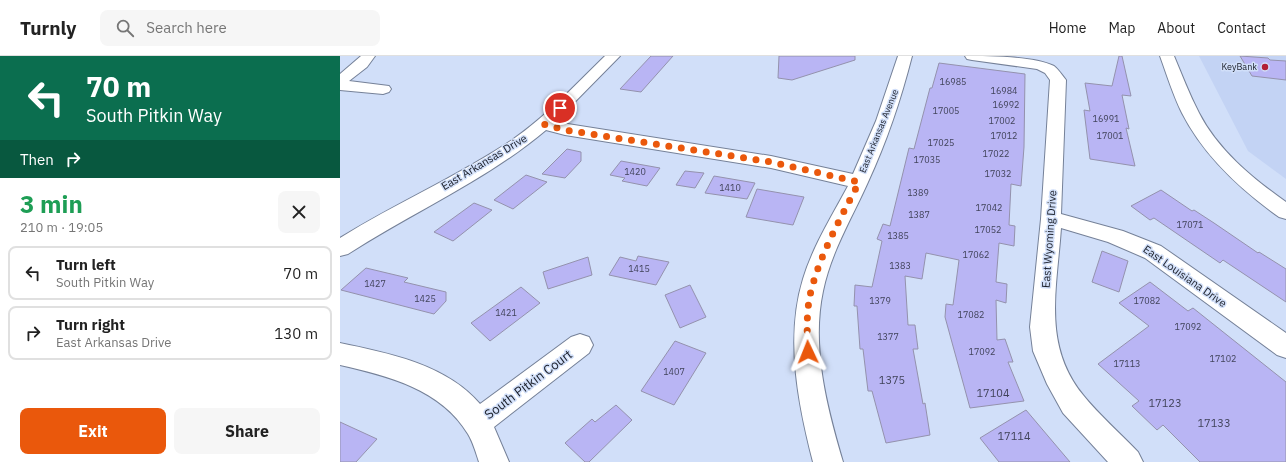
<!DOCTYPE html>
<html lang="en">
<head>
<meta charset="utf-8">
<style>
	body { margin:0; font-family:"IBM Plex Sans",sans-serif; background:#f6f6f6; color:#222; height:100vh; display:flex; flex-direction:column; font-size:15px; white-space:nowrap }
	* { box-sizing:border-box; margin:0 }
	p { font-size:13px; color:#767676 }
	.icon { flex:none; width:22px; height:22px; fill:none; stroke:currentColor; stroke-width:2; stroke-linecap:round; stroke-linejoin:round }
	.map { position:relative; flex:1; overflow:hidden }
	.details { display:flex; flex-direction:column; background:#fff; width:340px }
	.details>* { flex:none }
	.top-card { background:#0b6e4f; color:#fff; overflow:hidden }
	.pin { position:absolute; display:grid; place-items:center; width:34px; height:34px; color:#fff; margin:-17px; border:2px solid #fff; border-radius:50%; box-shadow:0 1px 4px #0007 }
	.me { position:absolute; width:44px; margin:-22px; rotate:358deg; stroke-linejoin:round; filter:drop-shadow(0 0 3px #0008) }
	.turn { display:flex; align-items:center; gap:14px; height:84px; padding:0 20px; font-size:18px }
	.turn .icon { width:52px; height:52px; stroke-width:2.5 }
	.turn b { display:block; font-size:28px; line-height:34px }
	.then { display:flex; align-items:center; height:38px; padding:0 20px; background:#0003; gap:8px; font-size:15px }
	.round { display:grid; place-items:center; flex:none; width:42px; height:42px; border-radius:8px; background:#f6f6f6 }
	.head { display:flex; align-items:center; justify-content:space-between; height:68px; padding:0 20px }
	h1 { font-size:24px; font-weight:700; line-height:30px; color:#1e9e55 }
	.action { display:flex; gap:8px; margin-top:auto; padding:8px 20px }
	.action a { flex:1; height:46px; border-radius:8px; background:#ea580c; color:#fff; font-size:16px; font-weight:700; line-height:46px; text-align:center }
	.action a+a { background:#f6f6f6; color:#222 }
	ul { padding:0; list-style:none }
	li { display:flex; align-items:center; gap:12px; height:54px; margin:0 8px 6px; padding:0 12px; border:2px solid #e0e0e0; border-radius:8px }
	li div { flex:1 }
	li b { display:block; font-size:15px }
	li em { font-style:normal }
	header { display:flex; align-items:center; gap:24px; box-sizing:border-box; height:56px; padding:0 20px; background:#fff; border-bottom:1px solid #e0e0e0 }
	header strong { font-size:19px }
	nav { display:flex; gap:22px; margin-inline-start:auto; font-size:14px }
	.search { width:280px; height:36px; background:#f6f6f6; display:flex; align-items:center; gap:10px; box-sizing:border-box; padding:0 14px; border-radius:8px; color:#767676; font-size:15px }
	main { display:flex; flex:1; min-height:0 }
	.map>svg:first-child { display:block }
</style>
</head>
<body>
<header>
<strong>Turnly</strong>
<div class="search"><svg class="icon" aria-label="search" viewBox="0 0 24 24"><circle cx="10" cy="10" r="6"/><path d="M15 15l6 6"/></svg>Search here</div>
<nav><a>Home</a><a>Map</a><a>About</a><a>Contact</a></nav>
</header>
<main>
<section class="details">
<div class="top-card">
<div class="turn"><svg class="icon" aria-label="left" viewBox="0 0 24 24"><path d="M17 20v-9H6M10 6l-5 5 5 5"/></svg><div><b>70 m</b>South Pitkin Way</div></div>
<div class="then">Then<svg class="icon" aria-label="right" viewBox="0 0 24 24"><path d="M7 20v-9h11M14 6l5 5-5 5"/></svg></div>
</div>
<div class="head"><div><h1>3 min</h1><p>210 m · 19:05</p></div><a class="round"><svg class="icon" aria-label="close" viewBox="0 0 24 24"><path d="M6 6l12 12M18 6L6 18"/></svg></a></div>
<ul>
<li><svg class="icon" aria-label="left" viewBox="0 0 24 24"><path d="M17 20v-9H6M10 6l-5 5 5 5"/></svg><div><b>Turn left</b><p>South Pitkin Way</p></div><em>70 m</em></li>
<li><svg class="icon" aria-label="right" viewBox="0 0 24 24"><path d="M7 20v-9h11M14 6l5 5-5 5"/></svg><div><b>Turn right</b><p>East Arkansas Drive</p></div><em>130 m</em></li>
</ul>
<div class="action"><a>Exit</a><a>Share</a></div>
</section>
<div class="map">
<svg width="946" height="406" viewBox="0 0 946 406">
	<rect width="100%" height="100%" fill="#d1dff9"/>
	<path fill="#c3d3f4" d="M 859,0 L 946,0 L 946,123 L 908,95 Z"/>
	<path fill="#b9b5f4" stroke="#9492ad" d="M 311,0 L 333,0 L 301,36 L 280,33 Z
		M 439,0 L 515,0 L 515,4 L 452,24 L 438,22 Z
		M 779,0 L 782,0 L 791,40 L 782,39 L 789,73 L 786,72 L 795,110 L 750,103 L 744,54 L 750,55 L 745,27 L 772,30 Z
		M 900,0 L 928,2 L 930,4 L 946,5 L 946,24 L 912,20 Z
		M 599,7 L 685,18 L 684,91 L 681,130 L 671,128 L 669,169 L 675,170 L 674,190 L 659,187 L 656,226 L 667,228 L 666,247 L 656,244 L 657,284 L 665,283 L 673,306 L 668,306 L 684,345 L 630,352 L 605,261 L 606,248 L 613,249 L 619,204 L 586,197 L 582,223 L 565,220 L 568,269 L 575,269 L 578,293 L 573,293 L 583,348 L 585,347 L 590,379 L 546,387 L 532,335 L 528,335 L 523,293 L 520,293 L 517,250 L 514,250 L 515,229 L 532,231 L 542,185 L 537,183 L 543,168 L 550,170 L 569,92 L 574,93 L 590,32 L 592,32 Z
		M 227,93 L 241,96 L 241,105 L 225,122 L 202,118 Z
		M 281,105 L 320,112 L 307,130 L 282,125 L 285,122 L 270,119 Z
		M 345,115 L 364,117 L 355,132 L 336,129 Z
		M 186,119 L 207,126 L 173,153 L 154,144 Z
		M 374,120 L 415,127 L 407,143 L 365,137 Z
		M 417,133 L 464,141 L 453,169 L 406,161 Z
		M 821,134 L 852,155 L 854,154 L 874,167 L 918,197 L 919,196 L 946,213 L 946,246 L 883,204 L 880,207 L 814,162 L 810,164 L 791,150 Z
		M 134,147 L 152,154 L 113,185 L 94,176 Z
		M 762,195 L 788,205 L 779,236 L 752,226 Z
		M 298,200 L 329,206 L 316,229 L 269,219 L 280,201 L 296,205 Z
		M 248,201 L 252,219 L 208,233 L 203,216 Z
		M 26,212 L 68,222 L 64,226 L 106,236 L 106,245 L 94,258 L 1,234 Z
		M 810,226 L 848,255 L 853,252 L 946,326 L 946,406 L 860,406 L 823,369 L 817,374 L 792,350 L 799,345 L 758,308 L 809,270 L 779,247 Z
		M 350,229 L 366,261 L 340,272 L 325,239 Z
		M 181,231 L 200,247 L 150,285 L 131,267 Z
		M 335,285 L 366,297 L 334,349 L 301,335 Z
		M 276,349 L 292,364 L 249,406 L 245,406 L 225,387 L 252,363 L 255,366 Z
		M 686,354 L 730,406 L 659,406 L 640,382 Z
		M 0,366 L 37,383 L 16,406 L 0,406 Z"/>
	<g fill="none" stroke-linecap="round" stroke-linejoin="round">
		<g stroke="#758198" stroke-width="2">
			<path id="minor" d="M 21,0 L 35,0 L 27,11 L 9,25 L 49,30 L 51,33 L 49,36 L 43,38 L 0,34 L 0,18 Z
				M 265,0 L 280,0 L 215,66 L 431,100 L 513,118 L 536,65 L 558,0 L 572,0 C 561,43 547,85 528,126 C 512,162 491,196 483,235 C 471,291 487,352 503,406 L 473,406 C 458,348 445,282 463,223 C 473,190 492,160 508,130 L 431,112 L 225,79 L 206,74 C 147,124 73,156 8,198 L 0,200 L 0,182 C 56,147 117,121 172,84 C 207,60 235,29 265,0 Z
				M 625,0 C 648,0 694,0 714,10 C 718,13 722,19 726,24 L 721,158 L 783,175 L 821,190 L 946,277 L 946,302 L 937,299 L 805,202 L 768,186 L 721,172 C 717,232 702,289 743,339 C 759,359 780,377 798,396 L 803,406 L 768,406 L 723,357 L 707,328 L 693,295 L 690,271 L 701,163 L 710,24 L 705,17 L 697,13 L 632,4 L 627,3 Z
				M 820,0 L 834,0 C 842,19 849,38 859,57 C 878,94 912,122 946,146 L 946,163 L 939,161 C 900,133 864,100 842,57 C 833,39 827,19 820,0 Z
				M 240,278 L 249,281 L 253,289 L 249,297 L 154,371 L 169,406 L 139,406 C 136,397 133,386 128,378 C 101,333 48,320 0,309 L 0,287 C 48,297 106,308 140,348 L 231,281 Z"/>
		</g>
		<use href="#minor" fill="#fff" fill-rule="evenodd"/>
	</g>
	<g fill="none" stroke-linecap="round" stroke-linejoin="round">
		<path stroke="#ea580c" stroke-width="7" stroke-dasharray="0 12.6" d="M 220,52 L 203,68 L 225,74 L 431,106 L 519,126 C 501,162 481,196 471,235 C 466,255 467,276 468,296"/>
	</g>
	<circle fill="#b22036" stroke="#d1dff9" stroke-width="1.5" cx="925" cy="11" r="4"/>
	<g text-anchor="middle" stroke-width="3" stroke-linejoin="round" paint-order="stroke">
		<g font-size="9" fill="#191d27" stroke="#d1dff9" text-anchor="end">
			<text x="917" y="14">KeyBank</text>
		</g>
		<g font-size="9" fill="#41435a">
			<text x="613" y="29">16985</text>
			<text x="664" y="38">16984</text>
			<text x="666" y="52">16992</text>
			<text x="606" y="58">17005</text>
			<text x="766" y="66">16991</text>
			<text x="662" y="68">17002</text>
			<text x="664" y="83">17012</text>
			<text x="770" y="83">17001</text>
			<text x="601" y="90">17025</text>
			<text x="656" y="101">17022</text>
			<text x="587" y="107">17035</text>
			<text x="295" y="119">1420</text>
			<text x="658" y="121">17032</text>
			<text x="390" y="135">1410</text>
			<text x="578" y="140">1389</text>
			<text x="649" y="155">17042</text>
			<text x="579" y="162">1387</text>
			<text x="850" y="172">17071</text>
			<text x="648" y="177">17052</text>
			<text x="558" y="183">1385</text>
			<text x="636" y="202">17062</text>
			<text x="560" y="213">1383</text>
			<text x="299" y="216">1415</text>
			<text x="35" y="231">1427</text>
			<text x="85" y="246">1425</text>
			<text x="540" y="248">1379</text>
			<text x="807" y="248">17082</text>
			<text x="166" y="260">1421</text>
			<text x="631" y="262">17082</text>
			<text x="848" y="274">17092</text>
			<text x="548" y="284">1377</text>
			<text x="642" y="299">17092</text>
			<text x="883" y="306">17102</text>
			<text x="787" y="311">17113</text>
			<text x="334" y="319">1407</text>
		</g>
		<g font-size="9" fill="#191d27" stroke="#d1dff9">
			<text transform="translate(539 75) rotate(-68)" y="3">East Arkansas Avenue</text>
		</g>
		<g font-size="11" fill="#191d27" stroke="#d1dff9">
			<text transform="translate(144 106) rotate(-31)" y="4">East Arkansas Drive</text>
			<text transform="translate(709 183) rotate(-86)" y="4">East Wyoming Drive</text>
			<text transform="translate(845 220) rotate(35)" y="4">East Louisiana Drive</text>
		</g>
		<g font-size="11" fill="#41435a">
			<text x="552" y="328">1375</text>
			<text x="653" y="341">17104</text>
			<text x="825" y="351">17123</text>
			<text x="874" y="371">17133</text>
			<text x="674" y="384">17114</text>
		</g>
		<g font-size="13" fill="#191d27" stroke="#d1dff9">
			<text transform="translate(188 328) rotate(-37)" y="5">South Pitkin Court</text>
		</g>
	</g>
</svg>
<div class="pin" style="left:220px;top:52px;background:#d93025"><svg class="icon" aria-label="arrive" viewBox="0 0 24 24"><path d="M6 21V4h12l-3 4 3 4H6"/></svg></div>
<svg class="me" style="left:468px;top:296px" viewBox="-20 -20 40 40"><path d="M0-17L14 15 0 8-14 15z" fill="#ea580c" stroke="#fff" stroke-width="4"/></svg>
</div>
</main>
</body>
</html>
